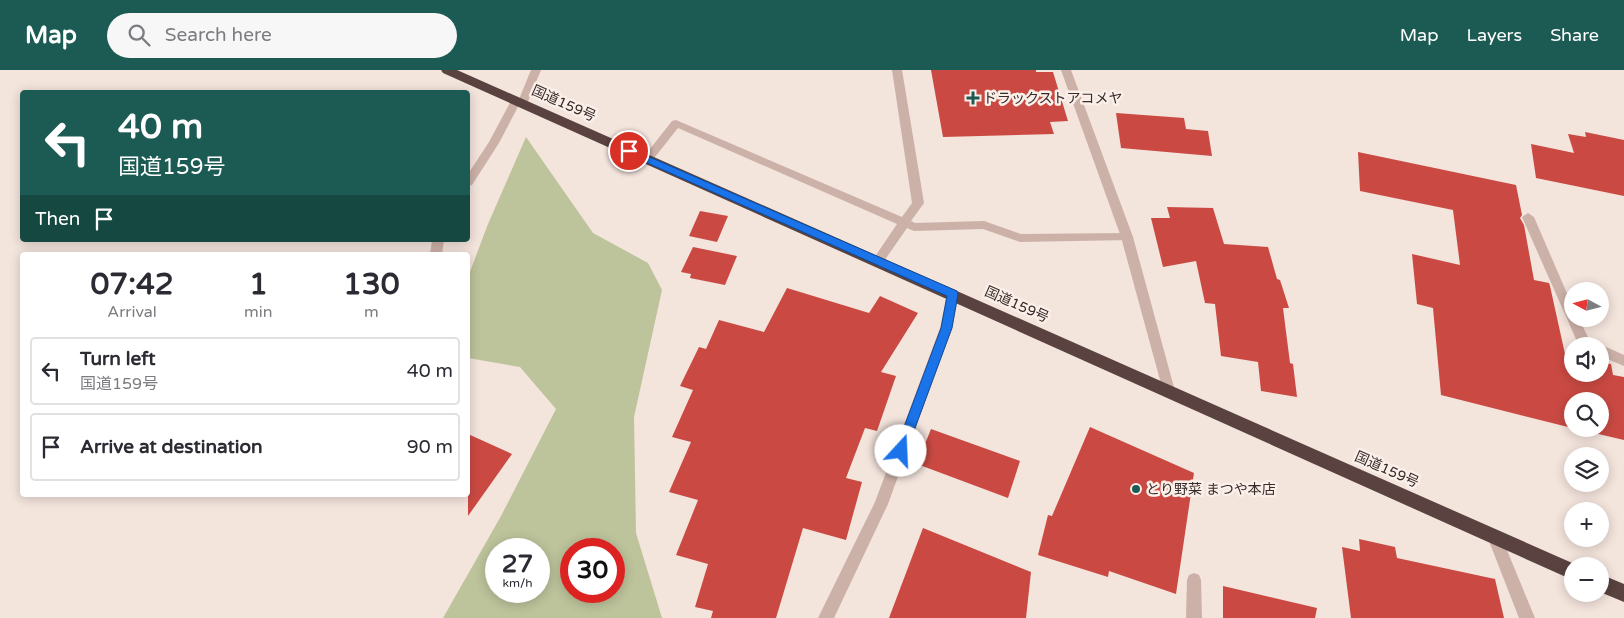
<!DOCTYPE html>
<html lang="en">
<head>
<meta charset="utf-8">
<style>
	body { margin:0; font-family:"Varela Round","Noto Sans JP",sans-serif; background:#f7f7f7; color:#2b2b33; height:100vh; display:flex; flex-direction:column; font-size:19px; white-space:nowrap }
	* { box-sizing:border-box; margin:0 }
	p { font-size:16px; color:#7c7c81 }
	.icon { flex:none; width:28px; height:28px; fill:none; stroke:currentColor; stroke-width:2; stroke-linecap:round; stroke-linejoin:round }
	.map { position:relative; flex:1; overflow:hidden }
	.side { position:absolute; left:20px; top:182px; width:450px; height:245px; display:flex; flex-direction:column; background:#fff; border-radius:5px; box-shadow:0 2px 12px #0003 }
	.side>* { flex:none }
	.guide { position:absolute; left:20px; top:20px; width:450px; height:152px; border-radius:5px; box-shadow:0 2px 12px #0003; background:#1c5b53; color:#fff; overflow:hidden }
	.needle { width:32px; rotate:277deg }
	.fabs { position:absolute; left:1564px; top:212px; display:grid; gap:10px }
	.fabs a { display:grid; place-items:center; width:45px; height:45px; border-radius:50%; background:#fff; box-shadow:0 2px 12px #0003; font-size:25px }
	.speed { position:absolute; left:485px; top:468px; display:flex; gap:10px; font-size:25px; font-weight:700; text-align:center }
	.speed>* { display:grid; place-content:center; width:65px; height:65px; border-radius:50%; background:#fff; box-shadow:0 2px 12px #0003; line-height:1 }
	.speed small { font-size:12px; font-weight:400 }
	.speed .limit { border:8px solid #d22; background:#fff; color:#111 }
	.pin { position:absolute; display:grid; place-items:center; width:42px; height:42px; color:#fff; margin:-21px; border:2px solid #fff; border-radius:50%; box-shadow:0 1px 5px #0007 }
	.me { position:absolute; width:55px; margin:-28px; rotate:20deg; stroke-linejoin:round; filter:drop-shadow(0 0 4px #0008) }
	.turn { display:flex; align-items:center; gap:18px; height:105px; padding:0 15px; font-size:22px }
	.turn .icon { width:65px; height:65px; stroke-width:2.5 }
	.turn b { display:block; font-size:35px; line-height:42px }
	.then { display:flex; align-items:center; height:48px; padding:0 15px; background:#0003; gap:10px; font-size:19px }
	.eta { display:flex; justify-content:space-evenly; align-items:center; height:85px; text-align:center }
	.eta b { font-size:30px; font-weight:800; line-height:35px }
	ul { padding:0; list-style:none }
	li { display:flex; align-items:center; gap:15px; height:68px; margin:0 10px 8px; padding:0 5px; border:2px solid #e1e1e2; border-radius:5px }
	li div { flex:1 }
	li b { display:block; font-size:19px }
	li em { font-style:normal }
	header { display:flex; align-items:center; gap:30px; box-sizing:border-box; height:70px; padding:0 25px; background:#1c5b53; color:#fff }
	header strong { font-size:24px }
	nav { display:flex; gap:28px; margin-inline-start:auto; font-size:18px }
	.search { width:350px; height:45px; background:#f7f7f7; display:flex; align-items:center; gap:12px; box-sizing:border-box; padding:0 18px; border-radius:28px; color:#7c7c81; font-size:19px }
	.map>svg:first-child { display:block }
</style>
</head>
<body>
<header>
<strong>Map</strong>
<div class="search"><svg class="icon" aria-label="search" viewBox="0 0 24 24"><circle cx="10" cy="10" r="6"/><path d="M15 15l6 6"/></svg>Search here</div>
<nav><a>Map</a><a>Layers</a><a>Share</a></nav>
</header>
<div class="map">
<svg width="1624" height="548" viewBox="0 0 1624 548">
	<rect width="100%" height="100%" fill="#f3e4dc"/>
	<path fill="#bdc39b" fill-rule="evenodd" d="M 526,67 L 593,163 L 648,193 L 662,220 L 634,347 L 636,463 L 662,548 L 443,548 L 501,446 L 556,339 L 520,297 L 468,288 L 468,207 L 488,154 ZM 496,479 L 539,479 L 539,521 L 496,521 ZM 571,479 L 614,479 L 614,521 L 571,521 Z"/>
	<path fill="#ca4a43" d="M 931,0 L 1036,0 L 1036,2 L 1053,2 L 1068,51 L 1050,52 L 1054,64 L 943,67 Z
		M 1116,43 L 1184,48 L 1186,59 L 1208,61 L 1212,86 L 1121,78 Z
		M 1585,62 L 1624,70 L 1624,126 L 1536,108 L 1531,74 L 1574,83 L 1568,64 L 1586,67 Z
		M 1358,82 L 1516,115 L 1522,145 L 1520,148 L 1524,155 L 1534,210 L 1549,213 L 1550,216 L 1565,284 L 1572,286 L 1572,304 L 1600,304 L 1600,292 L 1611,294 L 1613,305 L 1624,307 L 1624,370 L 1577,359 L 1600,359 L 1600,331 L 1572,331 L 1572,358 L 1441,325 L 1433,238 L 1417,234 L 1412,184 L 1460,195 L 1453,140 L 1360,121 Z
		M 1167,137 L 1213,138 L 1224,174 L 1268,177 L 1277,209 L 1280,210 L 1289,238 L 1283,238 L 1290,293 L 1293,294 L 1297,327 L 1261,321 L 1258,292 L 1221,286 L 1215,234 L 1205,233 L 1196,191 L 1163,197 L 1151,148 L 1170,148 Z
		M 700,141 L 728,146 L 717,172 L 689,166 Z
		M 693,177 L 737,186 L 725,215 L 690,208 L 691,204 L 681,202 Z
		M 787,218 L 869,243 L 880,226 L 918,243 L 881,302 L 896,306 L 877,361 L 865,358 L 846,408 L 862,412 L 846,470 L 803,458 L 776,548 L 711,548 L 713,541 L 695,537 L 708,494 L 676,485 L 698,430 L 669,422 L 691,372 L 672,367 L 693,320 L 680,316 L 699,277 L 706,279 L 719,250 L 764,262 Z
		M 1090,357 L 1194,403 L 1176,524 L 1109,501 L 1108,507 L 1038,485 L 1048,445 L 1052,446 Z
		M 931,359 L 1020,391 L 1008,428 L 917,394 Z
		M 468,364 L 512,384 L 468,446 Z
		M 923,458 L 1031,502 L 1026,548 L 889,548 Z
		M 1359,469 L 1395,477 L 1397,488 L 1495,509 L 1504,548 L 1351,548 L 1342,477 L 1360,481 Z
		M 1223,516 L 1317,538 L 1315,548 L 1223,548 Z"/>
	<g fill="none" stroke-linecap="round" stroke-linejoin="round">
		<path fill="#ccb1a8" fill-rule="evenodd" d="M 892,0 L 902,0 L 924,133 L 911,151 L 915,153 L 984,151 L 1021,164 L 1127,163 L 1131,164 L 1133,167 L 1131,170 L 1020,172 L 983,159 L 914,161 L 907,158 L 882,194 L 878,195 L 872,191 L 897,154 L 678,58 L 651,92 L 643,92 L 642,89 L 672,51 L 676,50 L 902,147 L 912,133 Z
			M 516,28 L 521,31 L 499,73 L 472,115 L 468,116 L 468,104 L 489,72 L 512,29 Z
			M 1528,143 L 1534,147 L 1572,235 L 1572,249 L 1579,249 L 1589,269 L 1595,272 L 1597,276 L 1604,276 L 1624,285 L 1624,296 L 1600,286 L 1600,276 L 1579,276 L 1522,147 Z
			M 432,170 L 444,170 L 442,185 L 430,185 Z"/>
		<path fill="#ccb1a8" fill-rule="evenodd" d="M 531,0 L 541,0 L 527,34 L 522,37 L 518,36 L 517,34 Z
			M 1061,0 L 1071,0 L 1133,167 L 1175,321 L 1174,325 L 1169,327 L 1164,325 L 1163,321 L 1121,167 Z
			M 953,219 L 957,221 L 959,224 L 952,258 L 888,434 L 834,548 L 818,548 L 875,432 L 940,258 L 947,224 L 949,221 Z
			M 1494,459 L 1499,461 L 1535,548 L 1519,548 L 1487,466 L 1489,461 Z
			M 1194,503 L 1199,505 L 1201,510 L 1202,548 L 1186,548 L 1187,510 L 1189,505 Z"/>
		<path fill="#59423f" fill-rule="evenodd" d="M 441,0 L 457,0 L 1579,496 L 1572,496 L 1572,509 L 1566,507 L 443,3 Z
			M 1600,504 L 1624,514 L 1624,532 L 1600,522 Z"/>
	</g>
	<path fill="#1a73e8" stroke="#114b97" d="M 629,78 L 957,221 L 958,224 L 952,258 L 905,385 L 901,386 L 897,385 L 895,381 L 941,258 L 947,226 L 625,83 L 624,81 Z"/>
	<g fill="#1c5b53" stroke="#faefe9" stroke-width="2">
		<path d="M970.5 20.5h5v5h5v5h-5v5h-5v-5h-5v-5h5z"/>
		<circle cx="1136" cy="419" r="5"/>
	</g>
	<g text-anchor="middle" stroke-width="5" stroke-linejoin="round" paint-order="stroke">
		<g font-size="14" fill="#382a28" stroke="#faefe9" text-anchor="start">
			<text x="983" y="33">ドラックストアコメヤ</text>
			<text x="1146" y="424">とり野菜 まつや本店</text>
		</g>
		<g font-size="14" fill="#382a28" stroke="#faefe9">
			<text transform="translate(564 33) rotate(24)" y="5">国道159号</text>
			<text transform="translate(1017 234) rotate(24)" y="5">国道159号</text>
			<text transform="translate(1387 399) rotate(24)" y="5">国道159号</text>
		</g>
	</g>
</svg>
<div class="fabs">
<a><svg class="needle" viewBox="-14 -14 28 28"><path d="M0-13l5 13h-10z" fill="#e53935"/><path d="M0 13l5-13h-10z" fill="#7c7c81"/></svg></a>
<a><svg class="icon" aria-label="sound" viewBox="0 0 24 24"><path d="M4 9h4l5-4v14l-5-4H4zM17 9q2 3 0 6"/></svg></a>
<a><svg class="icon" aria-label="search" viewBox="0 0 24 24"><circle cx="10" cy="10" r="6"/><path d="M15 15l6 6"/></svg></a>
<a><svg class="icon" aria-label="layers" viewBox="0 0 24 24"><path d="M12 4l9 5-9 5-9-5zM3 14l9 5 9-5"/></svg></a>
<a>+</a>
<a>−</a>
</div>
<div class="speed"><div>27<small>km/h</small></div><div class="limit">30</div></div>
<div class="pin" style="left:629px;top:81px;background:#d93025"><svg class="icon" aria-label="arrive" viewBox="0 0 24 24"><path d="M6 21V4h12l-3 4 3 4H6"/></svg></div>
<svg class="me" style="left:901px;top:381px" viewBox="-20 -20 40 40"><circle r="19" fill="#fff"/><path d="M0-13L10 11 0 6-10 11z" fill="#1a73e8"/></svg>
<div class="guide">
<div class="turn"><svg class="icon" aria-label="left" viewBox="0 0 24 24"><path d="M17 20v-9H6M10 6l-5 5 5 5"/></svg><div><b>40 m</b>国道159号</div></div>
<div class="then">Then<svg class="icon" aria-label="arrive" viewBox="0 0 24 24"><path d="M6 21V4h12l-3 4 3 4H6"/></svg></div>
</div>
<section class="side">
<div class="eta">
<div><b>07:42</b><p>Arrival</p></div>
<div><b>1</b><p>min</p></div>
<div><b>130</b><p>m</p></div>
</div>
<ul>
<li><svg class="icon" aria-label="left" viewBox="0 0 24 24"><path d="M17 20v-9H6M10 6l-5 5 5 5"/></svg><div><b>Turn left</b><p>国道159号</p></div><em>40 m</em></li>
<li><svg class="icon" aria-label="arrive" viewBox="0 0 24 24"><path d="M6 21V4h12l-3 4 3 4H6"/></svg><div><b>Arrive at destination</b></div><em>90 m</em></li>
</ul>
</section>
</div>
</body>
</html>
